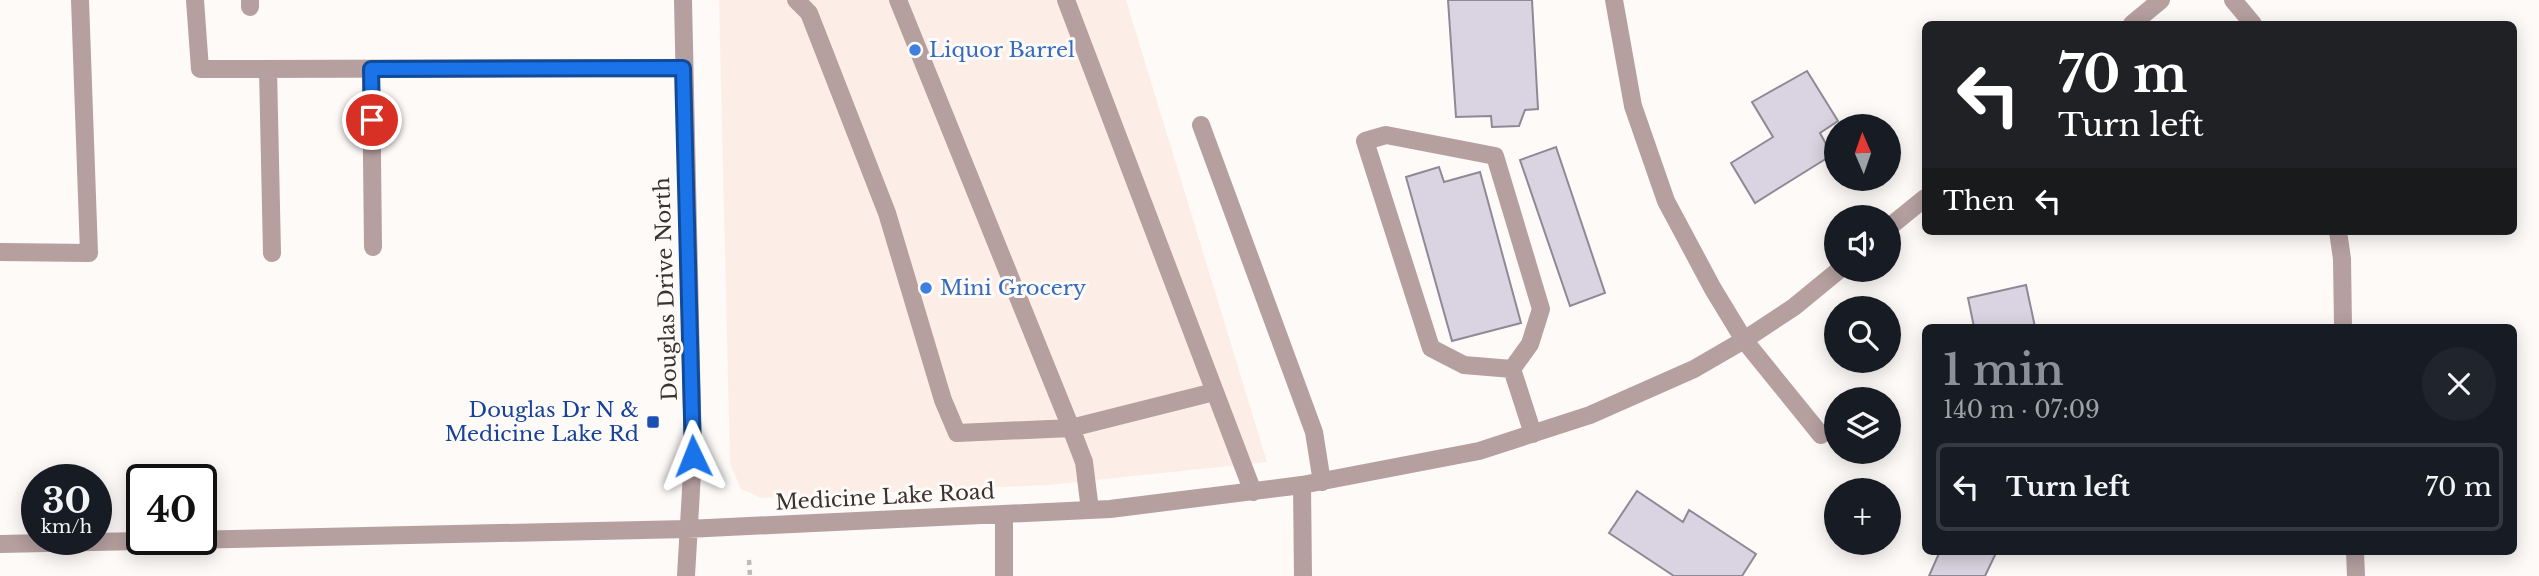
<!DOCTYPE html>
<html lang="en">
<head>
<meta charset="utf-8">
<style>
	body { margin:0; font-family:"Libre Baskerville",serif; background:#20242c; color:#f1f3f6; height:100vh; display:flex; flex-direction:column; font-size:26px; white-space:nowrap }
	* { box-sizing:border-box; margin:0 }
	p { font-size:23px; color:#9ea1a6 }
	.icon { flex:none; width:38px; height:38px; fill:none; stroke:currentColor; stroke-width:2; stroke-linecap:round; stroke-linejoin:round }
	.map { position:relative; flex:1; overflow:hidden }
	.drawer { position:absolute; left:1922px; top:324px; width:595px; height:231px; display:flex; flex-direction:column; background:#171b24; border-radius:10px; box-shadow:0 4px 18px #0003 }
	.drawer>* { flex:none }
	.top-card { position:absolute; left:1922px; top:21px; width:595px; height:214px; border-radius:10px; box-shadow:0 4px 18px #0003; background:#202124; color:#fff; overflow:hidden }
	.needle { width:46px; rotate:358deg }
	.controls { position:absolute; left:1824px; top:114px; display:grid; gap:14px }
	.controls a { display:grid; place-items:center; width:77px; height:77px; border-radius:50%; background:#171b24; box-shadow:0 4px 18px #0003; font-size:35px }
	.speed { position:absolute; left:21px; top:464px; display:flex; gap:14px; font-size:35px; font-weight:700; text-align:center }
	.speed>* { display:grid; place-content:center; width:91px; height:91px; border-radius:50%; background:#171b24; box-shadow:0 4px 18px #0003; line-height:1 }
	.speed small { font-size:18px; font-weight:400 }
	.speed .limit { border:4px solid #111; border-radius:10px; background:#fff; color:#111 }
	.pin { position:absolute; display:grid; place-items:center; width:60px; height:60px; color:#fff; margin:-30px; border:4px solid #fff; border-radius:50%; box-shadow:0 2px 7px #0007 }
	.me { position:absolute; width:77px; margin:-38px; rotate:358deg; stroke-linejoin:round; filter:drop-shadow(0 0 5px #0008) }
	.turn { display:flex; align-items:center; gap:24px; height:147px; padding:0 21px; font-size:32px }
	.turn .icon { width:91px; height:91px; stroke-width:2.5 }
	.turn b { display:block; font-size:49px; line-height:60px }
	.then { display:flex; align-items:center; height:66px; padding:0 21px; background:#0003; gap:14px; font-size:26px }
	.round { display:grid; place-items:center; flex:none; width:74px; height:74px; border-radius:37px; background:#20242c }
	.overview { display:flex; align-items:center; justify-content:space-between; height:119px; padding:0 21px }
	h1 { font-size:42px; font-weight:600; line-height:52px; color:#8c9099 }
	ul { padding:0; list-style:none }
	li { display:flex; align-items:center; gap:21px; height:88px; margin:0 14px 10px; padding:0 7px; border:4px solid #363941; border-radius:10px }
	li div { flex:1 }
	li b { display:block; font-size:26px }
	li em { font-style:normal }
	.map>svg:first-child { display:block }
</style>
</head>
<body>
<div class="map">
<svg width="2539" height="576" viewBox="0 0 2539 576">
	<rect width="100%" height="100%" fill="#fdfaf8"/>
	<path fill="#fceee6" d="M 719,0 L 1126,0 L 1267,462 L 1048,485 L 761,498 L 741,489 L 730,464 Z"/>
	<path fill="#dad3e1" stroke="#8f8996" stroke-width="2" d="M 1448,0 L 1532,0 L 1538,109 L 1525,110 L 1519,126 L 1492,127 L 1491,116 L 1456,117 Z
		M 1807,71 L 1838,121 L 1820,133 L 1832,155 L 1755,203 L 1731,163 L 1773,137 L 1752,102 Z
		M 1556,147 L 1605,293 L 1570,306 L 1520,160 Z
		M 1439,167 L 1444,182 L 1480,172 L 1521,323 L 1452,341 L 1406,177 Z
		M 2026,285 L 2035,327 L 1974,327 L 1968,298 Z
		M 1637,491 L 1683,522 L 1689,510 L 1756,554 L 1742,576 L 1674,576 L 1609,533 Z
		M 1940,551 L 1997,551 L 1985,576 L 1929,576 Z"/>
	<g fill="none" stroke-linecap="round" stroke-linejoin="round">
		<path stroke="#bebab8" stroke-width="4.5" stroke-dasharray="5 5" stroke-linecap="butt" d="M 749,560 L 750,576"/>
		<path stroke="#b59f9f" stroke-width="18" d="M 195,0 L 200,69 L 683,68
			M 250,0 L 250,7
			M 683,0 L 693,456 L 686,576
			M 796,0 L 809,13 L 887,213 L 943,400 L 957,433 L 1071,428 L 898,0
			M 1066,0 L 1253,492
			M 1614,0 L 1633,106 L 1666,201 L 1713,289 L 1744,340 L 1821,435
			M 2233,0 L 2253,24
			M 2132,24 L 2161,0
			M 268,69 L 272,253
			M 371,69 L 373,247
			M 1201,125 L 1314,432 L 1322,482
			M 1888,228 L 1925,198
			M 2338,231 L 2342,259 L 2343,327
			M 0,252 L 89,253 L 80,0
			M 1512,369 L 1464,365 L 1431,348 L 1365,141 L 1386,135 L 1495,156 L 1541,309 L 1530,344 L 1512,369 L 1533,434
			M 1302,485 L 1303,576
			M 1090,510 L 1084,462 L 1071,428 L 1214,392
			M 1004,514 L 1004,576
			M 0,544 L 687,529 L 1110,509 L 1302,485 L 1479,451 L 1590,415 L 1694,369 L 1744,340 L 1794,307 L 1839,270
			M 2355,551 L 2356,576"/>
	</g>
	<g fill="none" stroke-linecap="round" stroke-linejoin="round">
		<g stroke="#114b97" stroke-width="18">
			<path id="route" d="M 372,120 L 371,69 L 683,68 L 693,456"/>
		</g>
		<use href="#route" stroke="#1a73e8" stroke-width="12"/>
	</g>
	<g fill="#3f7fe0" stroke="#fdfaf8" stroke-width="2.5">
		<circle cx="915" cy="50" r="7"/>
		<circle cx="926" cy="288" r="7"/>
	</g>
	<rect fill="#1a4fb4" stroke="#fdfaf8" stroke-width="2.5" x="646" y="415" width="14" height="14" rx="3.5"/>
	<g text-anchor="middle" stroke-width="6" stroke-linejoin="round" paint-order="stroke">
		<g font-size="21" fill="#366cbe" stroke="#fdfaf8" text-anchor="start">
			<text x="929" y="57">Liquor Barrel</text>
			<text x="940" y="295">Mini Grocery</text>
		</g>
		<g font-size="21" fill="#393330" stroke="#fdfaf8">
			<text transform="translate(666 289) rotate(-92)" y="7">Douglas Drive North</text>
			<text transform="translate(885 497) rotate(-3)" y="7">Medicine Lake Road</text>
		</g>
		<g font-size="21" fill="#164399" stroke="#fdfaf8" text-anchor="end">
			<text x="639" y="417">Douglas Dr N &amp;<tspan x="639" dy="24">Medicine Lake Rd</tspan></text>
		</g>
	</g>
</svg>
<div class="controls">
<a><svg class="needle" viewBox="-14 -14 28 28"><path d="M0-13l5 13h-10z" fill="#e53935"/><path d="M0 13l5-13h-10z" fill="#9ea1a6"/></svg></a>
<a><svg class="icon" aria-label="sound" viewBox="0 0 24 24"><path d="M4 9h4l5-4v14l-5-4H4zM17 9q2 3 0 6"/></svg></a>
<a><svg class="icon" aria-label="search" viewBox="0 0 24 24"><circle cx="10" cy="10" r="6"/><path d="M15 15l6 6"/></svg></a>
<a><svg class="icon" aria-label="layers" viewBox="0 0 24 24"><path d="M12 4l9 5-9 5-9-5zM3 14l9 5 9-5"/></svg></a>
<a>+</a>
</div>
<div class="speed"><div>30<small>km/h</small></div><div class="limit">40</div></div>
<div class="pin" style="left:372px;top:120px;background:#d93025"><svg class="icon" aria-label="arrive" viewBox="0 0 24 24"><path d="M6 21V4h12l-3 4 3 4H6"/></svg></div>
<svg class="me" style="left:693px;top:456px" viewBox="-20 -20 40 40"><path d="M0-17L14 15 0 8-14 15z" fill="#1a73e8" stroke="#fff" stroke-width="4"/></svg>
<div class="top-card">
<div class="turn"><svg class="icon" aria-label="left" viewBox="0 0 24 24"><path d="M17 20v-9H6M10 6l-5 5 5 5"/></svg><div><b>70 m</b>Turn left</div></div>
<div class="then">Then<svg class="icon" aria-label="left" viewBox="0 0 24 24"><path d="M17 20v-9H6M10 6l-5 5 5 5"/></svg></div>
</div>
<section class="drawer">
<div class="overview"><div><h1>1 min</h1><p>140 m · 07:09</p></div><a class="round"><svg class="icon" aria-label="close" viewBox="0 0 24 24"><path d="M6 6l12 12M18 6L6 18"/></svg></a></div>
<ul>
<li><svg class="icon" aria-label="left" viewBox="0 0 24 24"><path d="M17 20v-9H6M10 6l-5 5 5 5"/></svg><div><b>Turn left</b></div><em>70 m</em></li>
</ul>
</section>
</div>
</body>
</html>
